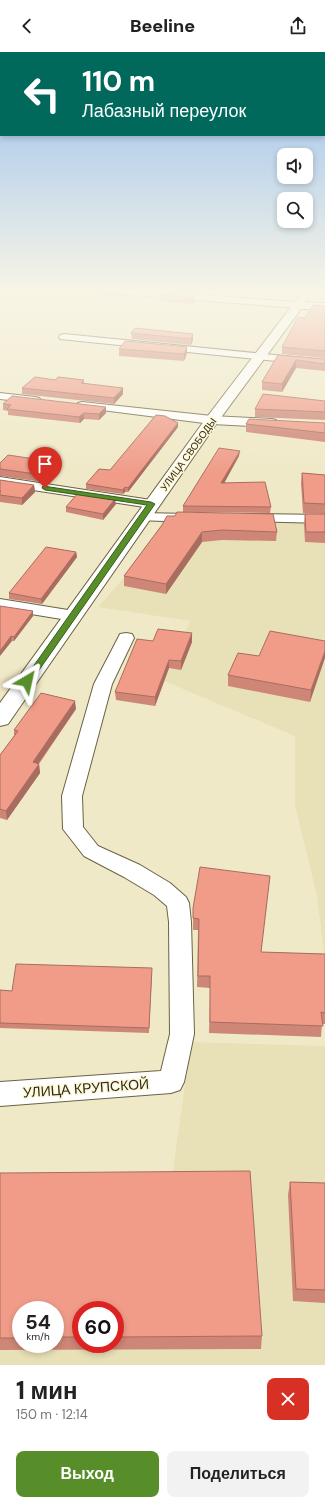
<!DOCTYPE html>
<html lang="ru">
<head>
<meta charset="utf-8">
<style>
	body { margin:0; font-family:"DM Sans",sans-serif; background:#f2f2f2; color:#222; height:100vh; display:flex; flex-direction:column; font-size:15px; white-space:nowrap }
	* { box-sizing:border-box; margin:0 }
	p { font-size:13px; color:#767676 }
	.icon { flex:none; width:22px; height:22px; fill:none; stroke:currentColor; stroke-width:2; stroke-linecap:round; stroke-linejoin:round }
	.map { position:relative; height:1313px; overflow:hidden }
	.details { display:flex; flex-direction:column; background:#fff; flex:1 }
	.details>* { flex:none }
	.banner { position:absolute; left:0px; top:0px; width:325px; height:84px; box-shadow:0 2px 6px #0003; background:#00695c; color:#fff; overflow:hidden }
	.tools { position:absolute; left:277px; top:96px; display:grid; gap:8px }
	.tools a { display:grid; place-items:center; width:36px; height:36px; border-radius:8px; background:#fff; box-shadow:0 2px 6px #0003; font-size:20px }
	.speed { position:absolute; left:12px; top:1249px; display:flex; gap:8px; font-size:20px; font-weight:700; text-align:center }
	.speed>* { display:grid; place-content:center; width:52px; height:52px; border-radius:50%; background:#fff; box-shadow:0 2px 6px #0003; line-height:1 }
	.speed small { font-size:10px; font-weight:400 }
	.speed .limit { border:6px solid #d22; background:#fff; color:#111 }
	.pin { position:absolute; display:grid; place-items:center; width:34px; height:34px; color:#fff; margin:-41px -17px; border-radius:50% 50% 50% 0; rotate:-45deg; box-shadow:0 0 4px #0007 }
	.pin .icon { rotate:45deg }
	.me { position:absolute; width:44px; margin:-22px; rotate:36deg; stroke-linejoin:round; filter:drop-shadow(0 0 3px #0008) }
	.turn { display:flex; align-items:center; gap:14px; height:84px; padding:0 16px; font-size:18px }
	.turn .icon { width:52px; height:52px; stroke-width:2.5 }
	.turn b { display:block; font-size:28px; line-height:34px }
	.round { display:grid; place-items:center; flex:none; width:42px; height:42px; border-radius:8px; background:#f2f2f2 }
	.headline { display:flex; align-items:center; justify-content:space-between; height:68px; padding:0 16px }
	h1 { font-size:24px; font-weight:800; line-height:30px }
	.button { display:flex; gap:8px; margin-top:auto; padding:8px 16px }
	.button a { flex:1; height:46px; border-radius:8px; background:#578e29; color:#fff; font-size:16px; font-weight:800; line-height:46px; text-align:center }
	.button a+a { background:#f2f2f2; color:#222 }
	header { display:flex; justify-content:space-between; align-items:center; height:52px; padding:0 16px; background:#fff; font-size:18px; font-weight:800 }
	.map>svg:first-child { display:block }
</style>
</head>
<body>
<header><svg class="icon" aria-label="back" viewBox="0 0 24 24"><path d="M15 5l-7 7 7 7"/></svg>Beeline<svg class="icon" aria-label="share" viewBox="0 0 24 24"><path d="M12 15V3M7 8l5-5 5 5M5 13v7h14v-7"/></svg></header>
<div class="map">
<svg width="325" height="1313" viewBox="0 0 325 1313">
	<rect width="100%" height="100%" fill="#f0e9c7"/>
	<path fill="#e8e0b6" fill-rule="evenodd" d="M 223,468 L 325,469 L 325,909 L 317,844 L 295,753 L 295,684 L 164,629 L 190,569 L 98,555 L 162,483 Z
		M 191,990 L 325,994 L 325,1313 L 0,1313 L 0,1134 L 171,1132 ZM 21,1258 L 55,1258 L 55,1292 L 21,1292 ZM 81,1258 L 115,1258 L 115,1292 L 81,1292 Z"/>
	<g fill="none" stroke-linecap="round" stroke-linejoin="round">
		<g stroke="#696344" stroke-width="2">
			<path id="minor" d="M 101,238 L 137,238 L 295,250 L 305,238 L 314,238 L 301,255 L 298,256 L 106,241 Z
				M 64,282 L 325,308 L 325,314 L 60,287 L 59,285 L 60,283 Z
				M 0,341 L 35,345 L 39,346 L 41,348 L 39,350 L 35,351 L 0,347 Z
				M 82,350 L 212,364 L 272,367 L 276,368 L 278,371 L 276,374 L 272,375 L 212,372 L 78,355 L 76,353 L 78,351 Z
				M 0,425 L 151,448 L 156,449 L 158,452 L 156,455 L 151,456 L 0,433 Z
				M 142,461 L 190,462 L 195,463 L 197,466 L 195,469 L 190,470 L 137,468 L 135,465 L 137,462 Z
				M 250,462 L 325,463 L 325,471 L 245,469 L 243,466 L 245,463 Z
				M 0,547 L 74,559 L 80,561 L 82,564 L 80,567 L 74,569 L 0,557 Z
				M 126,581 L 132,582 L 134,586 L 112,632 L 82,744 L 83,775 L 98,794 L 140,813 L 170,831 L 186,845 L 189,851 L 191,870 L 194,982 L 184,1030 L 180,1038 L 171,1041 L 0,1054 L 0,1030 L 161,1019 L 170,982 L 169,870 L 167,854 L 154,843 L 124,825 L 84,804 L 63,777 L 62,744 L 94,632 L 118,586 L 120,582 Z"/>
		</g>
		<g stroke="#696344" stroke-width="2">
			<path id="primary" d="M 298,250 L 325,251 L 325,257 L 301,257 L 217,371 L 8,672 L 0,674 L 0,651 L 207,365 L 294,251 Z"/>
		</g>
		<use href="#minor" fill="#fff" fill-rule="evenodd"/>
		<use href="#primary" fill="#fff" fill-rule="evenodd"/>
	</g>
	<path fill="#ce8676" fill-rule="evenodd" d="M 100,238 L 121,238 L 124,244 L 121,246 L 100,244 Z
		M 167,238 L 204,238 L 201,241 L 167,239 Z
		M 160,243 L 195,244 L 195,249 L 193,252 L 160,249 Z
		M 325,254 L 325,306 L 282,302 L 282,295 L 305,266 Z
		M 131,281 L 193,282 L 193,288 L 191,293 L 132,287 Z
		M 119,297 L 187,301 L 184,309 L 119,304 Z
		M 278,303 L 325,307 L 325,319 L 296,316 L 282,340 L 262,338 L 262,330 Z
		M 55,328 L 84,328 L 84,331 L 123,342 L 114,352 L 22,342 L 22,336 Z
		M 325,349 L 325,368 L 255,365 L 255,357 Z
		M 3,352 L 106,361 L 99,368 L 84,367 L 80,371 L 8,363 L 8,359 L 3,358 Z
		M 325,371 L 325,390 L 246,380 L 246,372 Z
		M 178,375 L 128,440 L 125,440 L 123,442 L 86,437 L 86,432 L 110,418 Z
		M 239,404 L 224,430 L 271,455 L 270,461 L 183,460 L 183,454 Z
		M 55,410 L 55,417 L 43,430 L 0,424 L 0,411 Z
		M 302,421 L 325,423 L 325,462 L 303,461 L 301,431 Z
		M 0,428 L 34,433 L 35,440 L 22,453 L 0,450 Z
		M 116,452 L 103,468 L 66,460 L 66,455 Z
		M 305,462 L 325,462 L 325,491 L 305,490 L 304,472 Z
		M 162,473 L 277,480 L 276,489 L 222,488 L 202,490 L 166,542 L 124,534 L 124,524 Z
		M 76,500 L 77,505 L 42,552 L 9,547 L 9,541 Z
		M 0,554 L 33,564 L 14,589 L 12,589 Z
		M 192,581 L 192,590 L 181,618 L 169,616 L 155,654 L 116,648 L 115,640 L 153,589 Z
		M 325,589 L 310,650 L 228,634 L 228,623 Z
		M 76,657 L 39,712 L 40,721 L 7,768 L 0,766 L 0,703 L 14,684 L 14,678 Z
		M 270,824 L 261,900 L 325,902 L 325,972 L 322,972 L 321,985 L 209,981 L 210,936 L 197,935 L 198,878 L 193,878 L 193,856 Z
		M 152,921 L 149,981 L 0,976 L 0,938 L 12,939 Z
		M 0,1121 L 262,1284 L 261,1297 L 0,1298 ZM 21,1258 L 55,1258 L 55,1292 L 21,1292 ZM 81,1258 L 115,1258 L 115,1292 L 81,1292 Z
		M 290,1130 L 325,1131 L 325,1251 L 293,1249 L 288,1143 Z"/>
	<path fill="#a86d60" d="M 124,238 L 124,244 L 121,246 L 121,240 Z
		M 195,244 L 195,249 L 193,252 L 193,246 Z
		M 193,282 L 193,288 L 191,293 L 191,287 Z
		M 187,295 L 187,301 L 184,309 L 184,302 Z
		M 296,308 L 296,316 L 282,340 L 282,332 Z
		M 123,336 L 123,342 L 114,352 L 114,346 Z
		M 106,355 L 106,361 L 99,368 L 99,362 Z
		M 84,361 L 84,367 L 80,371 L 79,365 Z
		M 178,371 L 178,375 L 128,440 L 128,436 Z
		M 240,399 L 239,404 L 221,437 L 221,431 Z
		M 55,410 L 55,417 L 43,430 L 43,423 Z
		M 34,433 L 35,440 L 22,453 L 22,446 Z
		M 125,435 L 125,440 L 123,442 L 123,438 Z
		M 115,447 L 116,452 L 103,468 L 103,462 Z
		M 202,480 L 202,490 L 166,542 L 166,532 Z
		M 76,500 L 77,505 L 42,552 L 41,547 Z
		M 33,559 L 33,564 L 14,589 L 14,585 Z
		M 192,581 L 192,590 L 181,618 L 181,609 Z
		M 11,584 L 12,589 L 0,604 L 0,599 Z
		M 325,599 L 325,606 L 310,650 L 311,638 Z
		M 169,608 L 169,616 L 155,654 L 155,645 Z
		M 75,649 L 76,657 L 33,719 L 33,710 Z
		M 39,712 L 40,721 L 7,768 L 6,759 Z"/>
	<path fill="#f09c89" stroke="#a86d60" d="M 100,238 L 124,238 L 121,240 Z
		M 161,241 L 195,244 L 193,246 L 160,243 Z
		M 313,253 L 325,254 L 325,299 L 282,295 L 298,265 L 305,266 Z
		M 135,276 L 193,282 L 191,287 L 131,281 Z
		M 125,289 L 187,295 L 184,302 L 119,297 Z
		M 278,303 L 325,307 L 325,312 L 296,308 L 282,332 L 262,330 Z
		M 35,325 L 55,328 L 58,325 L 84,328 L 81,331 L 123,336 L 114,346 L 22,336 Z
		M 263,342 L 325,349 L 325,360 L 255,357 Z
		M 12,344 L 106,355 L 99,362 L 84,361 L 79,365 L 7,357 L 11,353 L 3,352 Z
		M 156,363 L 165,364 L 178,371 L 128,436 L 125,435 L 123,438 L 86,432 L 99,417 L 110,418 Z
		M 249,367 L 325,371 L 325,381 L 246,372 Z
		M 219,396 L 240,399 L 221,431 L 265,430 L 271,455 L 183,454 Z
		M 8,403 L 55,410 L 43,423 L 0,417 L 0,411 Z
		M 302,421 L 325,423 L 325,452 L 304,451 Z
		M 0,428 L 34,433 L 22,446 L 0,443 L 0,440 L 1,439 L 0,439 Z
		M 78,441 L 115,447 L 103,462 L 66,455 Z
		M 177,460 L 273,462 L 277,480 L 222,478 L 202,480 L 166,532 L 124,524 L 162,473 L 167,464 L 175,464 Z
		M 305,462 L 325,462 L 325,480 L 306,480 Z
		M 46,495 L 76,500 L 41,547 L 9,541 Z
		M 0,554 L 33,559 L 14,585 L 11,584 L 0,599 Z
		M 158,577 L 192,581 L 181,609 L 169,608 L 155,645 L 115,640 L 137,587 L 153,589 Z
		M 270,579 L 325,589 L 325,599 L 311,638 L 228,623 L 238,601 L 259,604 Z
		M 41,641 L 75,649 L 33,710 L 39,712 L 6,759 L 0,757 L 0,703 L 18,679 L 14,678 Z
		M 200,815 L 270,824 L 261,900 L 325,902 L 325,961 L 321,960 L 323,974 L 210,970 L 210,924 L 198,924 L 199,867 L 193,866 L 193,856 Z
		M 16,912 L 152,916 L 149,976 L 0,971 L 0,938 L 12,939 Z
		M 250,1119 L 262,1284 L 115,1285 L 115,1258 L 81,1258 L 81,1285 L 55,1285 L 55,1258 L 21,1258 L 21,1286 L 0,1286 L 0,1121 Z
		M 290,1130 L 325,1131 L 325,1238 L 296,1237 Z"/>
	<linearGradient id="sky" x2="0" y2="1"><stop stop-color="#95beee"/><stop offset="0.57" stop-color="#f8f5e6"/><stop offset="1" stop-color="#f8f5e6" stop-opacity="0"/></linearGradient>
	<rect width="325" height="421" fill="url(#sky)"/>
	<path fill="#578e29" stroke="#395c1b" d="M 43,434 L 151,450 L 155,452 L 30,631 L 27,631 L 23,629 L 147,453 L 45,438 L 42,436 Z"/>
	<g text-anchor="middle" stroke-width="3" stroke-linejoin="round" paint-order="stroke">
		<g font-size="10" fill="#2e2b1e" stroke="#fdf7d4">
			<text transform="translate(188 402) rotate(-54)" y="4">УЛИЦА СВОБОДЫ</text>
		</g>
		<g font-size="14" fill="#2e2b1e" stroke="#fdf7d4">
			<text transform="translate(86 1036) rotate(-4)" y="5">УЛИЦА КРУПСКОЙ</text>
		</g>
	</g>
</svg>
<div class="tools">
<a><svg class="icon" aria-label="sound" viewBox="0 0 24 24"><path d="M4 9h4l5-4v14l-5-4H4zM17 9q2 3 0 6"/></svg></a>
<a><svg class="icon" aria-label="search" viewBox="0 0 24 24"><circle cx="10" cy="10" r="6"/><path d="M15 15l6 6"/></svg></a>
</div>
<div class="speed"><div>54<small>km/h</small></div><div class="limit">60</div></div>
<div class="pin" style="left:45px;top:436px;background:#d93025"><svg class="icon" aria-label="arrive" viewBox="0 0 24 24"><path d="M6 21V4h12l-3 4 3 4H6"/></svg></div>
<svg class="me" style="left:27px;top:629px" viewBox="-20 -20 40 40"><path d="M0-17L14 15 0 8-14 15z" fill="#578e29" stroke="#fff" stroke-width="4"/></svg>
<div class="banner">
<div class="turn"><svg class="icon" aria-label="left" viewBox="0 0 24 24"><path d="M17 20v-9H6M10 6l-5 5 5 5"/></svg><div><b>110 m</b>Лабазный переулок</div></div>
</div>
</div>
<section class="details">
<div class="headline"><div><h1>1 мин</h1><p>150 m · 12:14</p></div><a class="round" style="background:#d93025;color:#fff"><svg class="icon" aria-label="close" viewBox="0 0 24 24"><path d="M6 6l12 12M18 6L6 18"/></svg></a></div>
<div class="button"><a>Выход</a><a>Поделиться</a></div>
</section>
</body>
</html>
